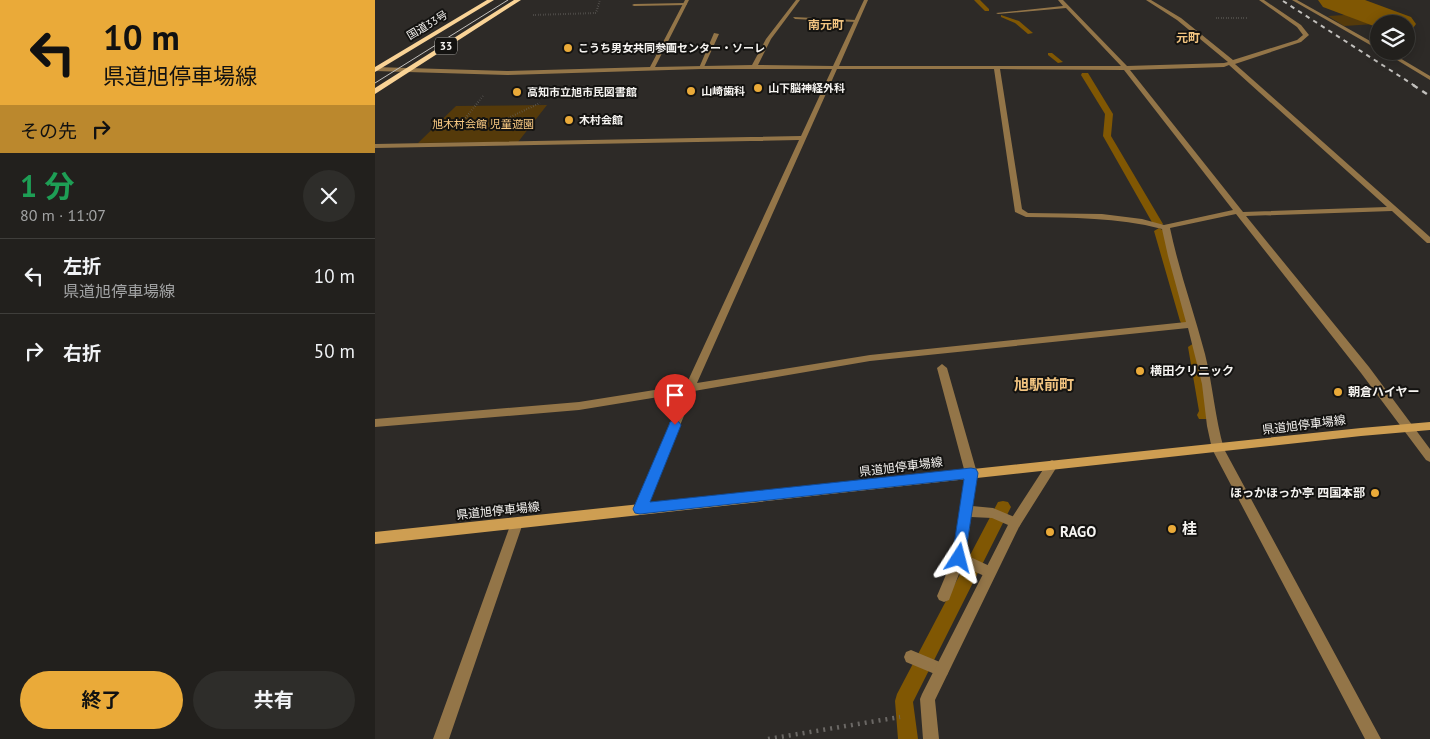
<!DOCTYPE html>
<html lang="ja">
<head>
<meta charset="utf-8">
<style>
	body { margin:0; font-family:"PT Sans","Noto Sans JP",sans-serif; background:#2e2d2a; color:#f1f3f6; height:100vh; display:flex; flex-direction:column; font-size:19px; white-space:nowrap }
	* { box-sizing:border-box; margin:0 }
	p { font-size:16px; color:#a2a3a4 }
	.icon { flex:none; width:28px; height:28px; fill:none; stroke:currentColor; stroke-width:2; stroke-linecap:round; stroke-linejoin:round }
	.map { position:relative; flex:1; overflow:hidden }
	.side { display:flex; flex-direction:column; background:#22201d; width:375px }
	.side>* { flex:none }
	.top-card { background:#eaaa39; color:#111; overflow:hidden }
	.buttons { position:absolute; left:995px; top:15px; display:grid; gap:10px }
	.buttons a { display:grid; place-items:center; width:45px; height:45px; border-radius:50%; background:#22201d; box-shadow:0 2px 12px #0003,0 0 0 1px #3f3e3b; font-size:25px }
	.pin { position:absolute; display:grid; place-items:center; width:42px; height:42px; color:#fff; margin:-51px -21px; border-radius:50% 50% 50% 0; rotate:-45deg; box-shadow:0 0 5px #0007 }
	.pin .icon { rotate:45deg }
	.me { position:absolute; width:55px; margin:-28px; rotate:9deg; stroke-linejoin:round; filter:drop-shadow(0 0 4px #0008) }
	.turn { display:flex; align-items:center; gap:18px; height:105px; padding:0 20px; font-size:22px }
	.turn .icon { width:65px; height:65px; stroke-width:2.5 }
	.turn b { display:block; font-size:35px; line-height:42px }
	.then { display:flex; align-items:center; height:48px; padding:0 20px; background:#0003; gap:10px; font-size:19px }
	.round { display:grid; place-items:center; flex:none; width:52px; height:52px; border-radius:26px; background:#2e2d2a }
	.head { display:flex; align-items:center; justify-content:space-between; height:85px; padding:0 20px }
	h1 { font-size:30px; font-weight:700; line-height:38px; color:#1e9e55 }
	.primary-button { display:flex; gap:10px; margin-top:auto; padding:10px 20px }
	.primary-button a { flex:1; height:58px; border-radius:30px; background:#eaaa39; color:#111; font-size:20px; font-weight:700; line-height:58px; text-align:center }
	.primary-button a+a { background:#2e2d2a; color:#f1f3f6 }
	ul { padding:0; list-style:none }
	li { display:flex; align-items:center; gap:15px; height:75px; padding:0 20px; border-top:1px solid #3f3e3b }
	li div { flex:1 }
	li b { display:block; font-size:19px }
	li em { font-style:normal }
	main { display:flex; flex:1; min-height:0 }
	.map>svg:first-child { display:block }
</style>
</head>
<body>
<main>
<section class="side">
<div class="top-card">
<div class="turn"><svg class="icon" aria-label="left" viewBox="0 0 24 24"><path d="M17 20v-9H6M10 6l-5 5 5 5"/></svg><div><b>10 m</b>県道旭停車場線</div></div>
<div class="then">その先<svg class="icon" aria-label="right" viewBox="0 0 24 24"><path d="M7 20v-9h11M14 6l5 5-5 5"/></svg></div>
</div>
<div class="head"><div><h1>1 分</h1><p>80 m · 11:07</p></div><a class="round"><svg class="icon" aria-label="close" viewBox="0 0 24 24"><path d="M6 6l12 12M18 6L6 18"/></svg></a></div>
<ul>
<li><svg class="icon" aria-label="left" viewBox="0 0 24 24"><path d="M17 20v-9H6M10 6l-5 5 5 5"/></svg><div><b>左折</b><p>県道旭停車場線</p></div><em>10 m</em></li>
<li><svg class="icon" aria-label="right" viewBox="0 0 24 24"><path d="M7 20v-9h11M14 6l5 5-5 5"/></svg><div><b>右折</b></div><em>50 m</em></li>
</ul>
<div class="primary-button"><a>終了</a><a>共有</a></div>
</section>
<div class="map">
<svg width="1055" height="739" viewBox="0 0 1055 739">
	<rect width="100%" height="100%" fill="#2d2a27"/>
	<path fill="#553a0a" d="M 987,14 L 1015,23 L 969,26 L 953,16 Z
		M 172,105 L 143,142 L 43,143 L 81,106 Z"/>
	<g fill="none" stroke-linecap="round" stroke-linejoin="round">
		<path fill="#805703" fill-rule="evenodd" d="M 599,0 L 605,0 L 614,9 L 614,11 L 610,11 Z
			M 626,15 L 644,21 L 658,33 L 653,34 L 640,23 L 626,17 Z
			M 673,53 L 677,53 L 688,62 L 683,63 L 673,55 Z
			M 707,73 L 713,73 L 738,114 L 736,136 L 788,224 L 786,226 L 780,226 L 778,224 L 728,136 L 730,114 L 706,75 Z
			M 784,228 L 789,231 L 817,321 L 815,324 L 807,324 L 805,321 L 779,231 Z
			M 819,343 L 825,347 L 838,411 L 834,419 L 824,419 L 822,415 L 824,411 L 813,347 Z
			M 628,501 L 633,502 L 636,507 L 538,702 L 543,739 L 523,739 L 520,701 L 522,694 L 623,502 Z"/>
		<path fill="#805703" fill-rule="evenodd" d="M 943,0 L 990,0 L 1036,17 L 1041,24 L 1036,31 L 1031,33 L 1031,24 L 1004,24 L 1004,28 L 948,7 Z"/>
		<path stroke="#6b6865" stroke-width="2" stroke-dasharray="0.5 2" stroke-linecap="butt" d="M 158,15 L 221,13 L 225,0
			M 841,18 L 872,18
			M 131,119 L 165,103
			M 89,120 L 108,96"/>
		<path stroke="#6b6865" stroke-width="4.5" stroke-dasharray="2 5" stroke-linecap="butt" d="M 393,739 L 525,717"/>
		<path fill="#937548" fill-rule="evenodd" d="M 310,3 L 312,5 L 259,6 L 257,5 L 259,4 Z
			M 418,17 L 481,20 L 483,21 L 481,22 L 420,19 Z
			M 339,33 L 344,34 L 329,67 L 324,68 Z
			M 567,364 L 572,368 L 602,473 L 597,506 L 618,508 L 644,519 L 646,523 L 644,527 L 640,528 L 617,518 L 596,517 L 591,555 L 619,568 L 620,572 L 619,576 L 614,578 L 587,566 L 574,600 L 569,602 L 564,600 L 562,596 L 578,558 L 590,473 L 562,368 Z
			M 142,518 L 146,519 L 148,523 L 74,739 L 58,739 L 136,523 L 138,519 Z
			M 536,650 L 572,665 L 574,670 L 572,675 L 567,677 L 531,662 L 529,657 L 531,652 Z"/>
		<path fill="#937548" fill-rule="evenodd" d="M 310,0 L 314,0 L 280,67 L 377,65 L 391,39 L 421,0 L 425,0 L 396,39 L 383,65 L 458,66 L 489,0 L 493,0 L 464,66 L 746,66 L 691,8 L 623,14 L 621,13 L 688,6 L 683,0 L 688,0 L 752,66 L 849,63 L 853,62 L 802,20 L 771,0 L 776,0 L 806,18 L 858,60 L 922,40 L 928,35 L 922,27 L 884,0 L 889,0 L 926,25 L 934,35 L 926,42 L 860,64 L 1055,237 L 1055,243 L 1052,243 L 1017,211 L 871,216 L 994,367 L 1055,449 L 1055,462 L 1051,460 L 986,373 L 861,214 L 795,228 C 804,271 819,312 830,354 C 838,386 840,418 849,449 L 1006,739 L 990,739 L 837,449 L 832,426 L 827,384 L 813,328 L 495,361 L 319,391 L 271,509 L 269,513 L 265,514 L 261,513 L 259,509 L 308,393 L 204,410 L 0,427 L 0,419 L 204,402 L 311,385 L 424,140 L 0,148 L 0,144 L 426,136 L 457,69 L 326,69 L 132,75 L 0,71 L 0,67 L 132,71 L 275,67 ZM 854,65 L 1012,207 L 868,212 L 755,70 L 849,67 ZM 462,69 L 619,69 L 640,212 L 651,217 C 697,218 742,217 787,229 L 793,256 L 811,322 L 495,355 L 322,383 ZM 625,69 L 749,70 L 858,210 L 789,225 L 767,219 L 727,214 L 653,213 L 647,209 Z
			M 917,0 L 922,0 L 1004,46 L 1004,50 Z
			M 1007,51 L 1013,51 L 1055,76 L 1055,80 Z
			M 677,460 L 681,462 L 683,465 L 644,527 L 560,700 L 564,739 L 548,739 L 545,699 L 547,694 L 636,519 L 673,462 Z"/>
		<path fill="#ce9e52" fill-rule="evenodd" d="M 1055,422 L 1055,430 L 986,436 L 0,544 L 0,532 L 986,428 Z"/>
		<path fill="#f9d396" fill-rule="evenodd" d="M 112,0 L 119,0 L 0,72 L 0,67 Z
			M 139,0 L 146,0 L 0,94 L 0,88 Z"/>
		<path stroke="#c2c0bd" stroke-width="1" d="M 0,83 L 133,0"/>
		<path stroke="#c2c0bd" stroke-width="2" stroke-dasharray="4.5 4.5" stroke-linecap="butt" d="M 908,1 L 1040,86"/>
		<path stroke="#c2c0bd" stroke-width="2.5" stroke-dasharray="5.5 5.5" stroke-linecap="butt" d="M 1038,85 L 1055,96"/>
	</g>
	<path fill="#1a73e8" stroke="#114b97" d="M 300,420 L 304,422 L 306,425 L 275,502 L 596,468 L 601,469 L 603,473 L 589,563 L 584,565 L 579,563 L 577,558 L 589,479 L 265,514 L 260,513 L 258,509 L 294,425 L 295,422 Z"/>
	<g fill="#eaaa39" stroke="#141311" stroke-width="2">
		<circle cx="193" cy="48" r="5"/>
		<circle cx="383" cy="88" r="5"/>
		<circle cx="316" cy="91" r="5"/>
		<circle cx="142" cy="92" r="5"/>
		<circle cx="194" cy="120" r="5"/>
		<circle cx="765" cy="371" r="5"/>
		<circle cx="963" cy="392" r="5"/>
		<circle cx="1000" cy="493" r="5"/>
		<circle cx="797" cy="529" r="5"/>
		<circle cx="675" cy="532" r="5"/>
	</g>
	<g text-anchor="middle" stroke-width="4" stroke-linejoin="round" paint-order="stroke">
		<g font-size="11" fill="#f5f3f0" stroke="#141311">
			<text transform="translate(52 25) rotate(-31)" y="4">国道33号</text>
		</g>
		<rect fill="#141311" stroke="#b2b0ad" stroke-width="1" x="60" y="37.5" width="22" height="17" rx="4"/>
		<g font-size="11" font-weight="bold" fill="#f5f3f0">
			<text x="71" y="50">33</text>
		</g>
		<g font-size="11" font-weight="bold" fill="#f5f3f0" stroke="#141311" text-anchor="start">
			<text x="203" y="52">こうち男女共同参画センター・ソーレ</text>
			<text x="393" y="92">山下脳神経外科</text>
			<text x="326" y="95">山崎歯科</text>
			<text x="152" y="96">高知市立旭市民図書館</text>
			<text x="204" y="124">木村会館</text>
		</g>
		<g font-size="11" fill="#fdcd85" stroke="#141311">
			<text x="108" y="128">旭木村会館 児童遊園</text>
		</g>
		<g font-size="12" font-weight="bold" fill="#f2c480" stroke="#141311">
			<text x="451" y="29">南元町</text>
			<text x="813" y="42">元町</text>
		</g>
		<g font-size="12" font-weight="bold" fill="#f5f3f0" stroke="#141311" text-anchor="start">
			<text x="775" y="375">横田クリニック</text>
			<text x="973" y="396">朝倉ハイヤー</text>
			<text x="990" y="497" text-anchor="end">ほっかほっか亭 四国本部</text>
		</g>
		<g font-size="12" fill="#f5f3f0" stroke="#141311">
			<text transform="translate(929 425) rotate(-7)" y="4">県道旭停車場線</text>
			<text transform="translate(526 467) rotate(-7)" y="4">県道旭停車場線</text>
			<text transform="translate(123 511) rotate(-6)" y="4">県道旭停車場線</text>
		</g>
		<g font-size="15" font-weight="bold" fill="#f2c480" stroke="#141311">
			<text x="669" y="390">旭駅前町</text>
		</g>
		<g font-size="15" font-weight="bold" fill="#f5f3f0" stroke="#141311" text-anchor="start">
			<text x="807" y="534">桂</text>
			<text x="685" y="537">RAGO</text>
		</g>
	</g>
</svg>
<div class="buttons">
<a><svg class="icon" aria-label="layers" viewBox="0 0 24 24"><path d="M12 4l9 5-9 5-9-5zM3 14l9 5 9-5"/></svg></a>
</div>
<div class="pin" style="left:300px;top:425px;background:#d93025"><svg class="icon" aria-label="arrive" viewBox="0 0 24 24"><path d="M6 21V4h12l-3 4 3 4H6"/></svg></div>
<svg class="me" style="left:584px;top:558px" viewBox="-20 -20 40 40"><path d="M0-17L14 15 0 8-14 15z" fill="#1a73e8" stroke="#fff" stroke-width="4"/></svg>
</div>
</main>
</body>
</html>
